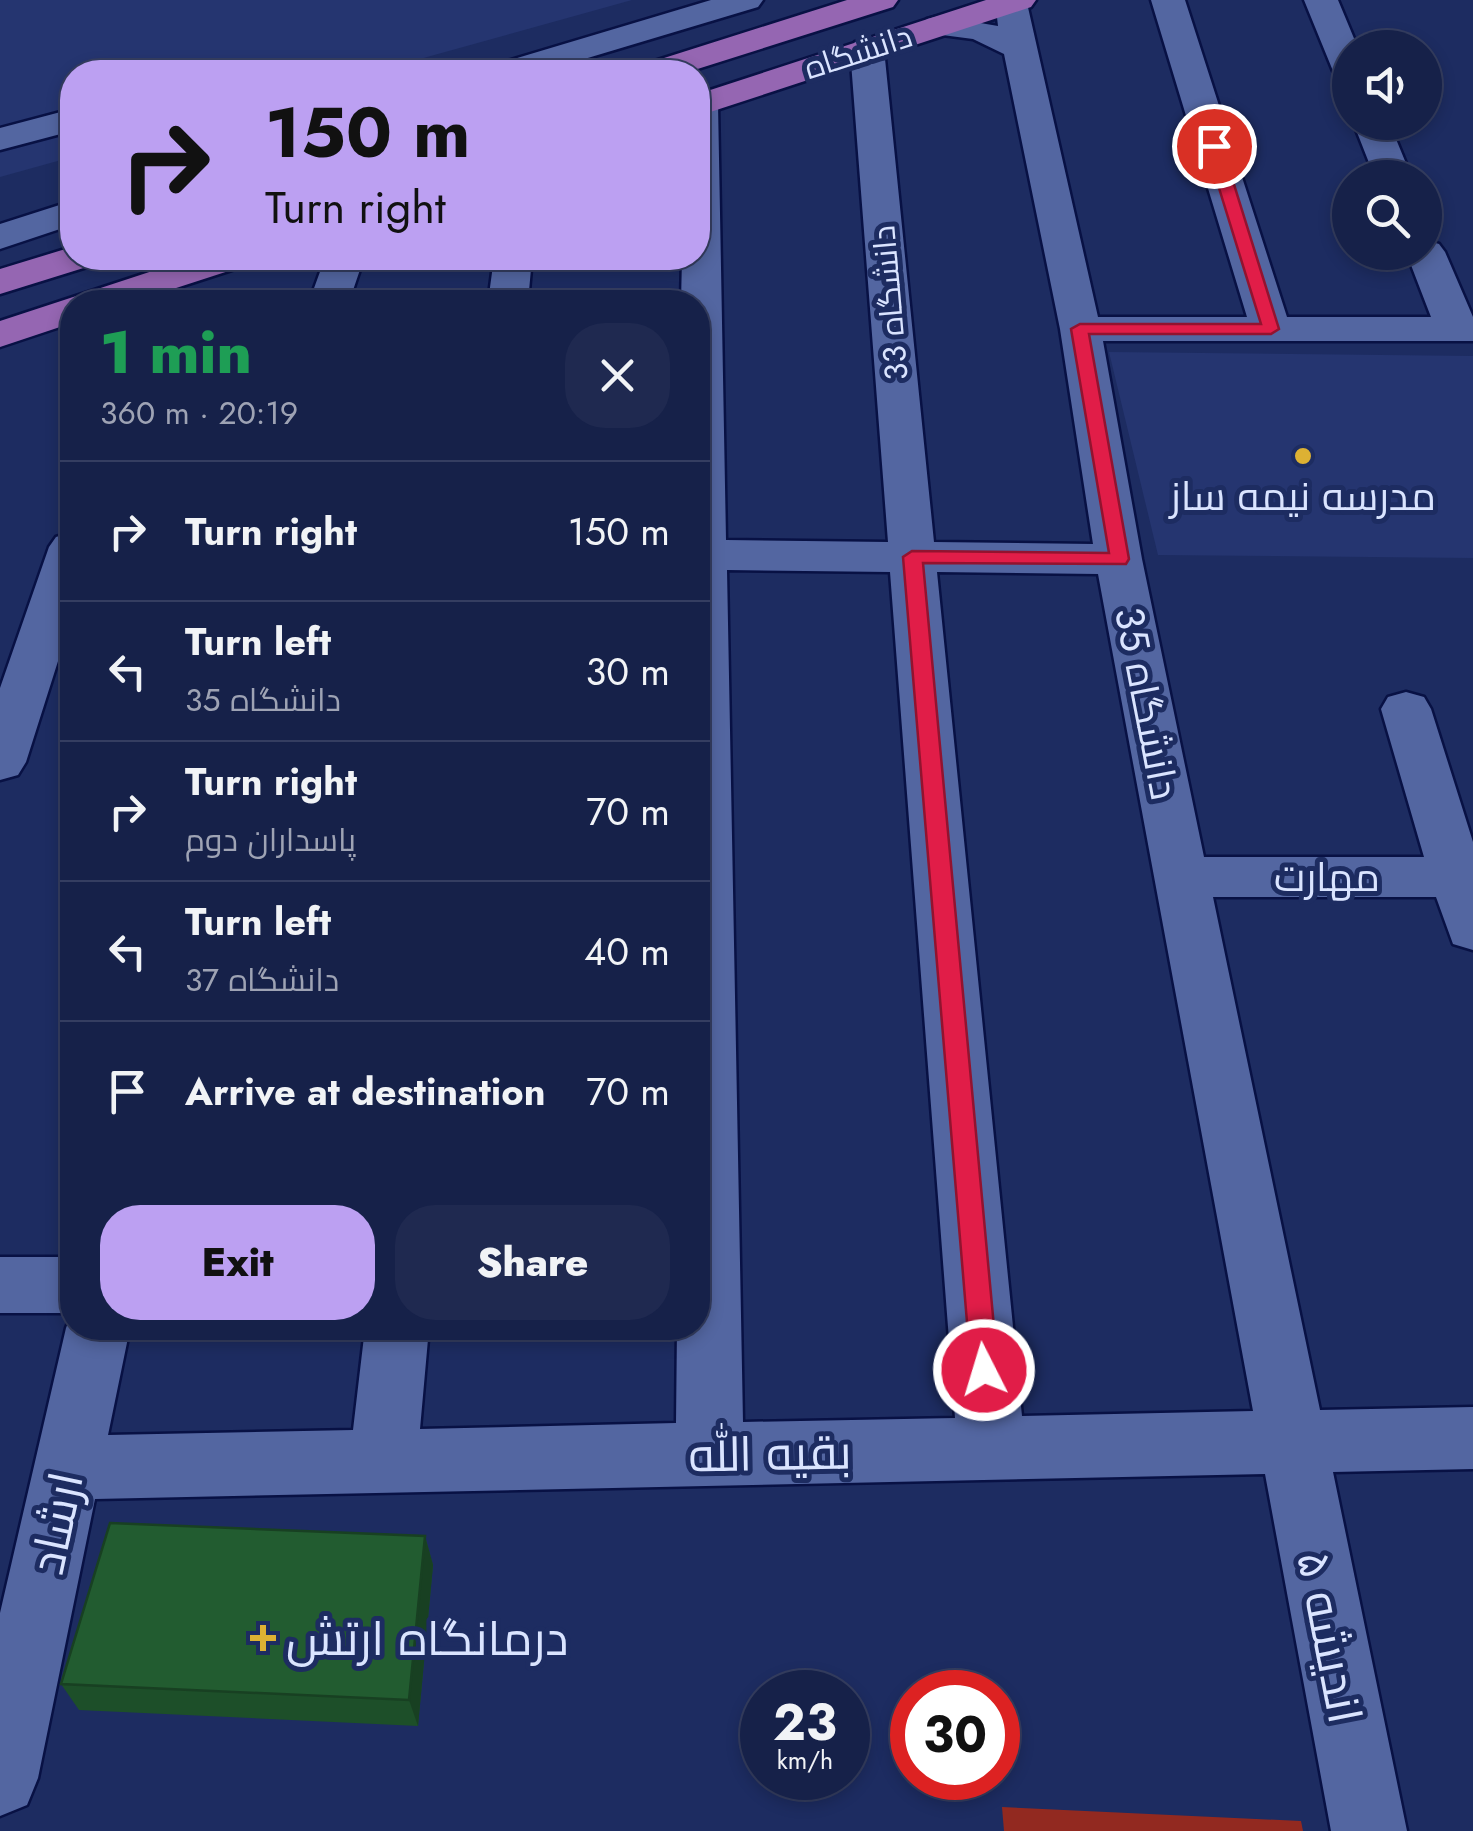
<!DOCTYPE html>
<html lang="en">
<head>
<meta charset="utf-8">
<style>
	body { margin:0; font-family:Jost,Cairo,sans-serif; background:#1f2950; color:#f1f3f6; height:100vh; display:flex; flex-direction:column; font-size:38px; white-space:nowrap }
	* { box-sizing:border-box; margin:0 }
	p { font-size:32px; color:#9ea3b4 }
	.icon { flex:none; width:55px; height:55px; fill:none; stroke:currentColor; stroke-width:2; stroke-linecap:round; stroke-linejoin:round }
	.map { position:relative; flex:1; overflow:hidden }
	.details { position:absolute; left:60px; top:290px; width:650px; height:1050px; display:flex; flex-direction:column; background:#162149; border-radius:40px; box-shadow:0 5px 15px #0003,0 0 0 2px #353e61 }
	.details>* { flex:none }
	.top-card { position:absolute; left:60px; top:60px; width:650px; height:210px; border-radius:40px; box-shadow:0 5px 15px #0003,0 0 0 2px #353e61; background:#bca0f2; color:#111; overflow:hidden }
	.fabs { position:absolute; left:1332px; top:30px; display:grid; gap:20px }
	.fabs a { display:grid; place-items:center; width:110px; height:110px; border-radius:50%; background:#162149; box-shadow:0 5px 15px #0003,0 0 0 2px #353e61; font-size:50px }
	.speed { position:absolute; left:740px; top:1670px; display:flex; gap:20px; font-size:50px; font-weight:700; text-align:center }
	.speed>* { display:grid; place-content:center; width:130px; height:130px; border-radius:50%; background:#162149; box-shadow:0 5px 15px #0003,0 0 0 2px #353e61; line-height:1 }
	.speed small { font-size:25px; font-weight:400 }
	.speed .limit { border:15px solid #d22; background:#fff; color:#111 }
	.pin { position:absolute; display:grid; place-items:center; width:85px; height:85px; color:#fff; margin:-42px; border:5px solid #fff; border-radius:50%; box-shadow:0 2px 10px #0007 }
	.me { position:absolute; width:110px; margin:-55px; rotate:355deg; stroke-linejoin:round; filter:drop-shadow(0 0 8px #0008) }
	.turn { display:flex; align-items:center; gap:35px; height:210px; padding:0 40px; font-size:45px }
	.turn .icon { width:130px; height:130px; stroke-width:2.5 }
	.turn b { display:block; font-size:70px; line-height:85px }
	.round { display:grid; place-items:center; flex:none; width:105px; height:105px; border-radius:40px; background:#1f2950 }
	.head { display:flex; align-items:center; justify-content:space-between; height:170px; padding:0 40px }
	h1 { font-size:60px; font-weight:800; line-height:75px; color:#1e9e55 }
	.button { display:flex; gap:20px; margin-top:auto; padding:20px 40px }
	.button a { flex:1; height:115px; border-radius:40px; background:#bca0f2; color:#111; font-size:40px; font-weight:800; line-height:115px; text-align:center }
	.button a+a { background:#1f2950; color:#f1f3f6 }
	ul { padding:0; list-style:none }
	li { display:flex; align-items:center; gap:30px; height:140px; padding:0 40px; border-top:2px solid #353e61 }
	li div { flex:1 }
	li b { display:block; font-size:38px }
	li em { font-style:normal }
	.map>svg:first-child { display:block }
</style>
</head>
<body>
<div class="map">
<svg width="1473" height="1831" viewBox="0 0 1473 1831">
	<rect width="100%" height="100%" fill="#1d2c61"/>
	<path fill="#253570" d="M 0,0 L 632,0 L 373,72 L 72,72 L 72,157 L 0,177 Z
		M 1109,352 L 1473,356 L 1473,558 L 1158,555 Z"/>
	<path fill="#922920" d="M 1002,1807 L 1301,1821 L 1303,1831 L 1004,1831 Z"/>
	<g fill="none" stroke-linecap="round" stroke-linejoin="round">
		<g stroke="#081144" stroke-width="5">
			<path id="minor" d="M 711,0 L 763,0 L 758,7 L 541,72 L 489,72 L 494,65 Z
				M 995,0 L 1027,3 L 1098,317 L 1247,317 L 1151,0 L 1185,0 L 1287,317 L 1431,317 L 1406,252 L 1425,252 L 1425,240 L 1439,244 L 1445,252 L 1473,317 L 1473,341 L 1103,341 L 1142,559 L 1204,857 L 1424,857 L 1381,709 L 1388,697 L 1406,692 L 1424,697 L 1431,709 L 1473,842 L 1473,950 L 1453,944 L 1436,897 L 1213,897 L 1320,1410 L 1473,1407 L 1473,1469 L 1333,1472 L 1407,1831 L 1331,1831 L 1265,1474 L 95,1499 L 38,1778 L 27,1805 L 0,1816 L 0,1613 L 66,1328 L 72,1313 L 72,1328 L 130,1328 L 108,1435 L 353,1430 L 365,1328 L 429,1328 L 420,1429 L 676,1423 L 677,1328 L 698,1328 L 698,302 L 681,302 L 682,258 L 698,258 L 698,94 L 713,96 L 718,104 L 726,540 L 888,542 L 850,49 L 855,42 L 867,39 L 879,42 L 884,49 L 934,542 L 1093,544 L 1060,329 L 1004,54 L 973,39 L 927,33 L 922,26 L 927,19 L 939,16 L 998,26 ZM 727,570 L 890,572 L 955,1418 L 743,1422 ZM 937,572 L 1098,574 L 1253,1411 L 1022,1416 Z
				M 1304,0 L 1338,0 L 1358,48 L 1350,48 L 1350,81 L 1338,78 L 1333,71 Z
				M 72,109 L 72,131 L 0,150 L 0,128 Z
				M 1353,122 L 1389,122 L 1412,178 L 1375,178 Z
				M 72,201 L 72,225 L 0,249 L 0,224 Z
				M 325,258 L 364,258 L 349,302 L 309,302 Z
				M 494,258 L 532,258 L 528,302 L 488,302 Z
				M 72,532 L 72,617 L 26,762 L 18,775 L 0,780 L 0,688 L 49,547 L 56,537 Z
				M 0,1257 L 72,1257 L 72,1313 L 0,1313 Z"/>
		</g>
		<g stroke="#081144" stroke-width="5">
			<path id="major" d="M 847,0 L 898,0 L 893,7 L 688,72 L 637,72 L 642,65 Z
				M 986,0 L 1036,0 L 1031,7 L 698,116 L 698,94 Z
				M 72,247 L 72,258 L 95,258 L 90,266 L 0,294 L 0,269 Z
				M 192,258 L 250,258 L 244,266 L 133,302 L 72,302 L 72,323 L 0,347 L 0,321 Z"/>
		</g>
		<use href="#minor" fill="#5366a1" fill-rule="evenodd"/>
		<use href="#major" fill="#9566b2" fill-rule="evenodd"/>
	</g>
	<path fill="#1d4f29" d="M 425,1536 L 433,1565 L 418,1726 L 79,1710 L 61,1684 Z"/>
	<path fill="#184022" d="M 425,1536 L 433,1565 L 418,1726 L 409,1700 Z"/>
	<path fill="#225c30" stroke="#184022" stroke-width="2.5" d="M 110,1523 L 425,1536 L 409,1700 L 61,1684 Z"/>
	<path fill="#e11d48" stroke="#92132f" stroke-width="2.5" d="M 1214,142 L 1222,146 L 1279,329 L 1271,334 L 1089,334 L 1129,559 L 1126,564 L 923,563 L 998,1370 L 994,1379 L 984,1383 L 975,1379 L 971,1370 L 903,557 L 912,551 L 1109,553 L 1071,329 L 1080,324 L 1261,324 L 1206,146 Z"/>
	<g fill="#ddb133" stroke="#1d2c61" stroke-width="4">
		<circle cx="1303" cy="456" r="10"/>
		<path d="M258 1623h10v10h10v10h-10v10h-10v-10h-10v-10h10z"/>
	</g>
	<g text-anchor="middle" stroke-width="10" stroke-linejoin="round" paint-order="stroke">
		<g font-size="32" fill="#dae4ff" stroke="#1d2c61">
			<text transform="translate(858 52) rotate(-18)" y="11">دانشگاه</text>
			<text transform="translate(890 303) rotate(-95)" y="11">دانشگاه 33</text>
		</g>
		<g font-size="40" fill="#dae4ff" stroke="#1d2c61">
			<text x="1303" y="510">مدرسه نیمه ساز</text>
		</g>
		<g font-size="40" fill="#dae4ff" stroke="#1d2c61">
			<text transform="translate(1147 703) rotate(79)" y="14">دانشگاه 35</text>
			<text x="1327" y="891">مهارت</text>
		</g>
		<g font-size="48" fill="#dae4ff" stroke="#1d2c61">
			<text transform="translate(770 1453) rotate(-1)" y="17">بقیه الله</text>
			<text transform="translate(56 1523) rotate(-78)" y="17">ارشاد</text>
			<text transform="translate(1330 1637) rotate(79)" y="17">اندیشه ۵</text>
		</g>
		<g font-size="48" fill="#dae4ff" stroke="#1d2c61" text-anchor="start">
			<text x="286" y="1655">درمانگاه ارتش</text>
		</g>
	</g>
</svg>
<div class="fabs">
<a><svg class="icon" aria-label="sound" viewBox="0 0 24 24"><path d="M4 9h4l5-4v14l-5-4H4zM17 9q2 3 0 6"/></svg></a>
<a><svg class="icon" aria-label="search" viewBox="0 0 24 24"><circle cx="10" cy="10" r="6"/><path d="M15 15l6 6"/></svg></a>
</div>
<div class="speed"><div>23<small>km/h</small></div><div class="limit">30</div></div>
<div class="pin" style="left:1214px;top:146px;background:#d93025"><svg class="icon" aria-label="arrive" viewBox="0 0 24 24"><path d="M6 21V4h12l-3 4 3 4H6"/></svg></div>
<svg class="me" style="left:984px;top:1370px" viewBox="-20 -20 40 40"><circle r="17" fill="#e11d48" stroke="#fff" stroke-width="3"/><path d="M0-11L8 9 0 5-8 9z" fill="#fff"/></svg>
<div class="top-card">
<div class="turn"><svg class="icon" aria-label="right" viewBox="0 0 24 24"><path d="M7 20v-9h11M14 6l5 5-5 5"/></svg><div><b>150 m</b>Turn right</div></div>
</div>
<section class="details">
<div class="head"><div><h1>1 min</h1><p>360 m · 20:19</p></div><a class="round"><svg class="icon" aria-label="close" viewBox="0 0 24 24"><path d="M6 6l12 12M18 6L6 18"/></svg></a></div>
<ul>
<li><svg class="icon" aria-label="right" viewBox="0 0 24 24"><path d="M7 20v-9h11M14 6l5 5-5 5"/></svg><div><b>Turn right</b></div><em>150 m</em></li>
<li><svg class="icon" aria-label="left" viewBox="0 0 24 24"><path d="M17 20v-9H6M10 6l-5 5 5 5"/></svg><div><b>Turn left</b><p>دانشگاه 35</p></div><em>30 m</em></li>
<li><svg class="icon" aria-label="right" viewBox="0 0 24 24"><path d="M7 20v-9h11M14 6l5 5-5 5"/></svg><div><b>Turn right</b><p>پاسداران دوم</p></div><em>70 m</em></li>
<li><svg class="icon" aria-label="left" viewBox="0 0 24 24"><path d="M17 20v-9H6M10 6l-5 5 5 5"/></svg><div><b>Turn left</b><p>دانشگاه 37</p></div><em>40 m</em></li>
<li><svg class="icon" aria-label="arrive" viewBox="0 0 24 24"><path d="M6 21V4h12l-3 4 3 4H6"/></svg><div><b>Arrive at destination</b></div><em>70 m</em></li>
</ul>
<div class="button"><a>Exit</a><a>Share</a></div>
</section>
</div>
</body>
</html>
